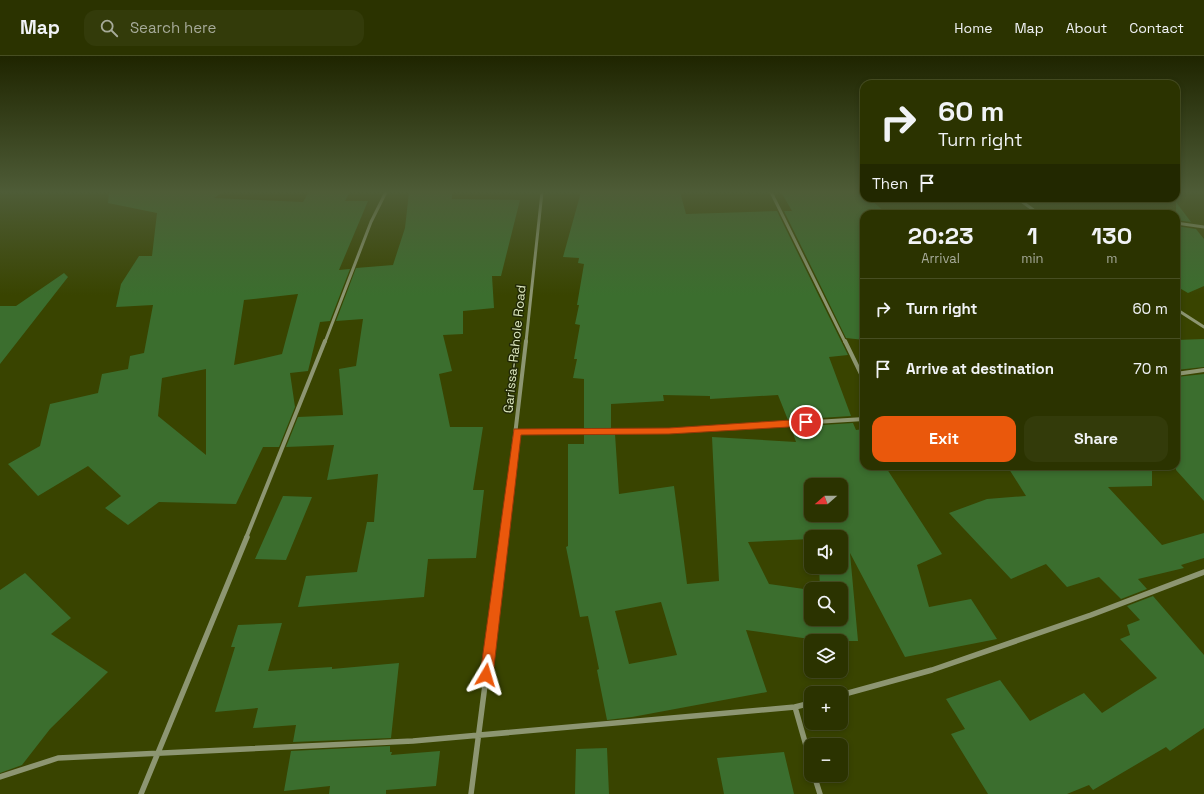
<!DOCTYPE html>
<html lang="en">
<head>
<meta charset="utf-8">
<style>
	body { margin:0; font-family:"Space Grotesk",sans-serif; background:#333b0a; color:#f1f3f6; height:100vh; display:flex; flex-direction:column; font-size:15px; white-space:nowrap }
	* { box-sizing:border-box; margin:0 }
	p { font-size:13px; color:#a6aa99 }
	.icon { flex:none; width:22px; height:22px; fill:none; stroke:currentColor; stroke-width:2; stroke-linecap:round; stroke-linejoin:round }
	.map { position:relative; flex:1; overflow:hidden }
	.drawer { position:absolute; left:860px; top:154px; width:320px; height:260px; display:flex; flex-direction:column; background:#2b3300; border-radius:12px; box-shadow:0 2px 6px #0003,0 0 0 1px #474e22 }
	.drawer>* { flex:none }
	.top-card { position:absolute; left:860px; top:24px; width:320px; height:122px; border-radius:12px; box-shadow:0 2px 6px #0003,0 0 0 1px #474e22; background:#2b3300; color:#f1f3f6; overflow:hidden }
	.needle { width:26px; rotate:250deg }
	.controls { position:absolute; left:804px; top:422px; display:grid; gap:8px }
	.controls a { display:grid; place-items:center; width:44px; height:44px; border-radius:8px; background:#2b3300; box-shadow:0 2px 6px #0003,0 0 0 1px #474e22; font-size:20px }
	.pin { position:absolute; display:grid; place-items:center; width:34px; height:34px; color:#fff; margin:-17px; border:2px solid #fff; border-radius:50%; box-shadow:0 1px 4px #0007 }
	.me { position:absolute; width:44px; margin:-22px; rotate:7deg; stroke-linejoin:round; filter:drop-shadow(0 0 3px #0008) }
	.turn { display:flex; align-items:center; gap:14px; height:84px; padding:0 12px; font-size:18px }
	.turn .icon { width:52px; height:52px; stroke-width:2.5 }
	.turn b { display:block; font-size:28px; line-height:34px }
	.then { display:flex; align-items:center; height:38px; padding:0 12px; background:#0003; gap:8px; font-size:15px }
	.eta { display:flex; justify-content:space-evenly; align-items:center; height:68px; text-align:center }
	.eta b { font-size:24px; font-weight:800; line-height:28px }
	.primary-button { display:flex; gap:8px; margin-top:auto; padding:8px 12px }
	.primary-button a { flex:1; height:46px; border-radius:12px; background:#ea580c; color:#fff; font-size:16px; font-weight:800; line-height:46px; text-align:center }
	.primary-button a+a { background:#333b0a; color:#f1f3f6 }
	ul { padding:0; list-style:none }
	li { display:flex; align-items:center; gap:12px; height:60px; padding:0 12px; border-top:1px solid #474e22 }
	li div { flex:1 }
	li b { display:block; font-size:15px }
	li em { font-style:normal }
	header { display:flex; align-items:center; gap:24px; box-sizing:border-box; height:56px; padding:0 20px; background:#2b3300; border-bottom:1px solid #474e22 }
	header strong { font-size:19px }
	nav { display:flex; gap:22px; margin-inline-start:auto; font-size:14px }
	.search { width:280px; height:36px; background:#333b0a; display:flex; align-items:center; gap:10px; box-sizing:border-box; padding:0 14px; border-radius:12px; color:#a6aa99; font-size:15px }
	.map>svg:first-child { display:block }
</style>
</head>
<body>
<header>
<strong>Map</strong>
<div class="search"><svg class="icon" aria-label="search" viewBox="0 0 24 24"><circle cx="10" cy="10" r="6"/><path d="M15 15l6 6"/></svg>Search here</div>
<nav><a>Home</a><a>Map</a><a>About</a><a>Contact</a></nav>
</header>
<div class="map">
<svg width="1204" height="738" viewBox="0 0 1204 738">
	<rect width="100%" height="100%" fill="#394400"/>
	<path fill="#3b6e2e" fill-rule="evenodd" d="M 109,136 L 223,136 L 214,142 L 303,146 L 309,136 L 350,136 L 345,145 L 368,145 L 339,214 L 350,213 L 330,265 L 320,266 L 308,315 L 290,317 L 295,351 L 279,391 L 263,391 L 236,448 L 159,446 L 128,469 L 105,452 L 121,440 L 88,410 L 38,440 L 8,408 L 40,390 L 50,348 L 98,337 L 102,318 L 128,313 L 130,300 L 144,297 L 153,249 L 116,251 L 121,228 L 139,200 L 152,200 L 157,157 L 108,147 ZM 298,238 L 282,298 L 234,309 L 244,244 ZM 206,313 L 206,399 L 158,360 L 162,322 Z
		M 409,136 L 452,136 L 452,143 L 520,144 L 501,220 L 492,220 L 494,252 L 463,255 L 463,278 L 443,279 L 452,315 L 439,318 L 450,371 L 483,371 L 473,434 L 484,434 L 476,502 L 428,503 L 424,541 L 298,551 L 306,520 L 357,516 L 367,466 L 374,466 L 378,418 L 327,424 L 334,389 L 286,391 L 298,361 L 343,359 L 339,313 L 356,310 L 363,263 L 336,265 L 356,212 L 393,209 L 405,172 Z
		M 581,136 L 680,136 L 686,158 L 777,155 L 848,299 L 829,301 L 851,360 L 788,364 L 778,339 L 710,343 L 710,340 L 663,339 L 664,345 L 611,348 L 611,372 L 584,372 L 584,323 L 573,322 L 577,303 L 574,303 L 580,269 L 575,268 L 579,249 L 577,249 L 584,208 L 578,207 L 579,202 L 563,201 Z
		M 781,136 L 862,136 L 864,142 L 869,142 L 887,158 L 864,158 L 864,284 L 846,282 L 784,155 L 792,155 Z
		M 1176,146 L 1191,166 L 1176,164 Z
		M 1176,170 L 1196,173 L 1204,183 L 1204,230 L 1188,237 L 1176,230 Z
		M 64,217 L 68,221 L 0,308 L 0,250 L 16,250 Z
		M 1204,283 L 1204,311 L 1176,314 L 1176,284 Z
		M 1204,318 L 1204,445 L 1176,414 L 1176,321 Z
		M 853,367 L 856,374 L 864,373 L 864,410 L 885,410 L 942,498 L 917,509 L 929,551 L 971,543 L 997,583 L 905,601 L 850,497 L 858,585 L 824,585 L 746,574 L 767,636 L 632,661 L 607,664 L 597,614 L 599,613 L 588,560 L 580,561 L 566,491 L 568,490 L 568,388 L 584,388 L 584,378 L 615,378 L 619,438 L 674,430 L 687,528 L 719,525 L 712,381 L 796,386 L 791,371 ZM 811,429 L 841,429 L 841,459 L 811,459 ZM 811,481 L 841,481 L 841,511 L 819,511 L 820,533 L 841,533 L 841,563 L 811,563 L 811,534 L 769,528 L 748,486 L 811,483 ZM 661,546 L 677,599 L 629,608 L 615,555 Z
		M 1095,410 L 1152,410 L 1152,430 L 1108,431 L 1162,489 L 1204,477 L 1204,502 L 1181,509 L 1184,512 L 1138,523 L 1147,533 L 1121,543 L 1099,521 L 1067,531 L 1046,508 L 1011,523 L 949,457 L 987,443 L 1026,440 L 1009,413 Z
		M 283,440 L 312,441 L 286,504 L 255,503 Z
		M 25,517 L 71,562 L 51,578 L 108,616 L 50,673 L 22,709 L 0,717 L 0,534 Z
		M 1153,540 L 1204,599 L 1204,672 L 1170,695 L 1166,691 L 1093,734 L 1089,729 L 1067,738 L 988,738 L 951,678 L 965,673 L 946,643 L 1000,624 L 1030,665 L 1084,637 L 1102,657 L 1157,622 L 1120,583 L 1130,579 L 1127,569 L 1140,564 L 1127,550 Z
		M 282,567 L 268,615 L 332,611 L 332,613 L 399,607 L 391,682 L 293,686 L 296,669 L 253,672 L 258,652 L 215,656 L 235,591 L 231,591 L 238,569 Z
		M 390,690 L 390,696 L 392,696 L 391,699 L 440,695 L 436,730 L 386,734 L 386,738 L 329,738 L 330,730 L 284,735 L 291,695 Z
		M 607,692 L 609,738 L 575,738 L 576,693 Z
		M 784,696 L 794,738 L 724,738 L 717,702 Z"/>
	<g fill="none" stroke-linecap="round" stroke-linejoin="round">
		<path stroke="#8d9672" stroke-width="3" d="M 771,136 L 845,286
			M 1017,142 L 1039,158
			M 1176,167 L 1204,171
			M 1176,253 L 1204,271
			M 325,286 L 371,166 L 386,136
			M 526,286 L 542,136"/>
		<path stroke="#8d9672" stroke-width="4" d="M 845,285 L 864,324
			M 1176,318 L 1204,314
			M 517,375 L 669,375 L 864,363
			M 246,482 L 325,285
			M 503,482 L 526,285"/>
		<path stroke="#8d9672" stroke-width="5.5" d="M 841,639 L 932,614 L 1091,559 L 1204,516
			M 795,651 L 811,707
			M 814,719 L 820,738
			M 0,721 L 58,702 L 413,685 L 795,651 L 811,647
			M 141,738 L 247,481
			M 471,738 L 504,481"/>
	</g>
	<linearGradient id="sky" x2="0" y2="1"><stop stop-color="#1f2500"/><stop offset="0.57" stop-color="#4e5c37"/><stop offset="1" stop-color="#4e5c37" stop-opacity="0"/></linearGradient>
	<rect width="1204" height="239" fill="url(#sky)"/>
	<path fill="#ea580c" stroke="#983908" d="M 806,363 L 811,366 L 806,370 L 669,378 L 521,379 L 493,619 L 491,623 L 486,625 L 482,623 L 480,619 L 514,373 L 669,372 Z"/>
	<g text-anchor="middle" stroke-width="3" stroke-linejoin="round" paint-order="stroke">
		<g font-size="13" fill="#dee9c0" stroke="#222906">
			<text transform="translate(514 293) rotate(-84)" y="5">Garissa-Rahole Road</text>
		</g>
	</g>
</svg>
<div class="controls">
<a><svg class="needle" viewBox="-14 -14 28 28"><path d="M0-13l5 13h-10z" fill="#e53935"/><path d="M0 13l5-13h-10z" fill="#a6aa99"/></svg></a>
<a><svg class="icon" aria-label="sound" viewBox="0 0 24 24"><path d="M4 9h4l5-4v14l-5-4H4zM17 9q2 3 0 6"/></svg></a>
<a><svg class="icon" aria-label="search" viewBox="0 0 24 24"><circle cx="10" cy="10" r="6"/><path d="M15 15l6 6"/></svg></a>
<a><svg class="icon" aria-label="layers" viewBox="0 0 24 24"><path d="M12 4l9 5-9 5-9-5zM3 14l9 5 9-5"/></svg></a>
<a>+</a>
<a>−</a>
</div>
<div class="pin" style="left:806px;top:366px;background:#d93025"><svg class="icon" aria-label="arrive" viewBox="0 0 24 24"><path d="M6 21V4h12l-3 4 3 4H6"/></svg></div>
<svg class="me" style="left:486px;top:619px" viewBox="-20 -20 40 40"><path d="M0-17L14 15 0 8-14 15z" fill="#ea580c" stroke="#fff" stroke-width="4"/></svg>
<div class="top-card">
<div class="turn"><svg class="icon" aria-label="right" viewBox="0 0 24 24"><path d="M7 20v-9h11M14 6l5 5-5 5"/></svg><div><b>60 m</b>Turn right</div></div>
<div class="then">Then<svg class="icon" aria-label="arrive" viewBox="0 0 24 24"><path d="M6 21V4h12l-3 4 3 4H6"/></svg></div>
</div>
<section class="drawer">
<div class="eta">
<div><b>20:23</b><p>Arrival</p></div>
<div><b>1</b><p>min</p></div>
<div><b>130</b><p>m</p></div>
</div>
<ul>
<li><svg class="icon" aria-label="right" viewBox="0 0 24 24"><path d="M7 20v-9h11M14 6l5 5-5 5"/></svg><div><b>Turn right</b></div><em>60 m</em></li>
<li><svg class="icon" aria-label="arrive" viewBox="0 0 24 24"><path d="M6 21V4h12l-3 4 3 4H6"/></svg><div><b>Arrive at destination</b></div><em>70 m</em></li>
</ul>
<div class="primary-button"><a>Exit</a><a>Share</a></div>
</section>
</div>
</body>
</html>
